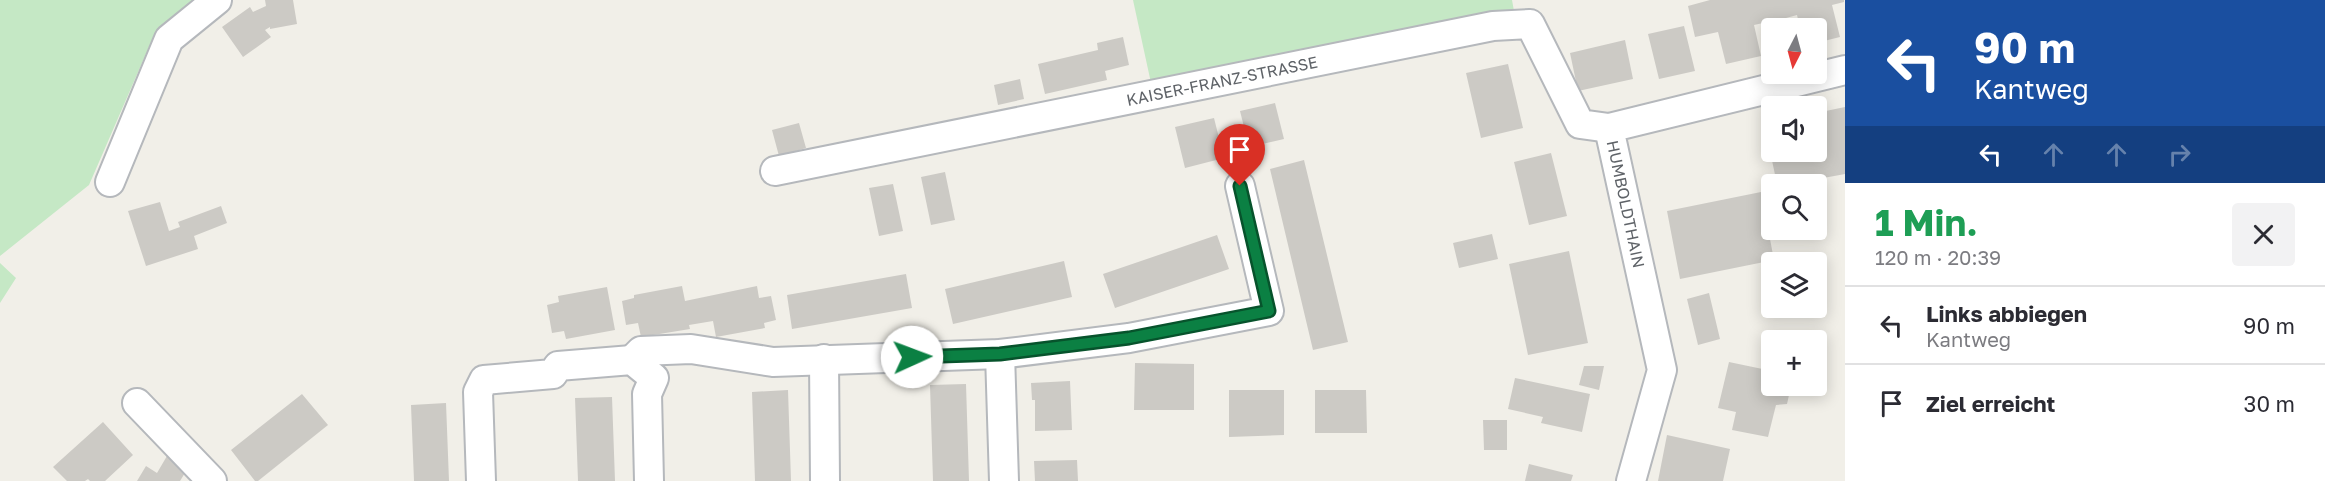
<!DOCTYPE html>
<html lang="de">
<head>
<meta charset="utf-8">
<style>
	body { margin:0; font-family:"Golos Text",sans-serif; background:#f2f2f3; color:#2b2b33; height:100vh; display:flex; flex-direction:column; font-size:22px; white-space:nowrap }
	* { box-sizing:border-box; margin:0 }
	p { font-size:20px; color:#7c7c81 }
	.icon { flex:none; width:33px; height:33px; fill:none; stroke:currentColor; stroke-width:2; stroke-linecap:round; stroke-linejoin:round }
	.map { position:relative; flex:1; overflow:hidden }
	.drawer { display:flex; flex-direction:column; background:#fff; width:480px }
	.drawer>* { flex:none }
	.hud { background:#1a4fa0; color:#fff; overflow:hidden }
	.needle { width:39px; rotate:186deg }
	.buttons { position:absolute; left:1761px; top:18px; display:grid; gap:12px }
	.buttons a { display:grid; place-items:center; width:66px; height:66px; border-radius:6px; background:#fff; box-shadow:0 3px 15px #0003; font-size:30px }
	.pin { position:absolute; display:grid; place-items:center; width:51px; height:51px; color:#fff; margin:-62px -26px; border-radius:50% 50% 50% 0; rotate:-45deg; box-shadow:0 0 6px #0007 }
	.pin .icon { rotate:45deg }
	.me { position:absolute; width:66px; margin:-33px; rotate:88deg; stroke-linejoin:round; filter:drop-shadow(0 0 4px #0008) }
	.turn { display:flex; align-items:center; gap:21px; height:126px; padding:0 30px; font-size:27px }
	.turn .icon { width:78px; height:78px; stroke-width:2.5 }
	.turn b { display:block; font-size:42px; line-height:51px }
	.lanes { display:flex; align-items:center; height:57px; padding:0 30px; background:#0003; justify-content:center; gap:30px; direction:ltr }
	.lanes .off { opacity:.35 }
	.round { display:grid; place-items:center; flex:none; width:63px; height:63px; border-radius:6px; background:#f2f2f3 }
	.head { display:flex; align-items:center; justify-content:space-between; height:102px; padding:0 30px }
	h1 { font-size:36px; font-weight:700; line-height:45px; color:#1e9e55 }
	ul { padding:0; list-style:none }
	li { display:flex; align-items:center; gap:18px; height:78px; padding:0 30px; border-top:2px solid #e1e1e2 }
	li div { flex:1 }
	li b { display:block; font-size:22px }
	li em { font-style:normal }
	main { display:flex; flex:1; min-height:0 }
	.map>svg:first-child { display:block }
</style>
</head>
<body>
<main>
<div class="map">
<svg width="1845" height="481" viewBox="0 0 1845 481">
	<rect width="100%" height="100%" fill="#f1efe8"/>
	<path fill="#c5e8c5" d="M 0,0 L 213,0 L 155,33 L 89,185 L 0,256 Z
		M 1133,0 L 1512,0 L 1514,11 L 1151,83 Z
		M 0,263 L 16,278 L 0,303 Z"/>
	<path fill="#cccac5" d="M 265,0 L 293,0 L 297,24 L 270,29 L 270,27 L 265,30 L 271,37 L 243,57 L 222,27 L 250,7 L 253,12 L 266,6 Z
		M 1710,0 L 1844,0 L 1844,2 L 1832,5 L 1840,37 L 1816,43 L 1816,28 L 1800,28 L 1797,15 L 1786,18 L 1754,25 L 1761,56 L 1726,64 L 1718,32 L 1695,37 L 1688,6 Z
		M 1684,26 L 1695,71 L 1659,79 L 1648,34 Z
		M 1123,37 L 1129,65 L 1105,71 L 1107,80 L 1045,94 L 1038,64 L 1098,50 L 1097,43 Z
		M 1625,40 L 1633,79 L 1578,91 L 1570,53 Z
		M 1508,64 L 1523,128 L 1481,138 L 1466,73 Z
		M 1020,79 L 1024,99 L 998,105 L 994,85 Z
		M 1275,103 L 1284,139 L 1249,147 L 1240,111 Z
		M 1845,107 L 1845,174 L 1791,184 L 1777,184 L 1764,123 L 1772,122 L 1772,152 L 1816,152 L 1816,113 Z
		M 1214,118 L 1224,158 L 1185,168 L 1175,127 Z
		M 799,123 L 806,148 L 779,156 L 772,130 Z
		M 1551,153 L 1567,216 L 1529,225 L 1514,162 Z
		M 1304,160 L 1348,342 L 1313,350 L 1270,169 Z
		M 945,172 L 955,220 L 931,225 L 921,177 Z
		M 893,184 L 903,231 L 879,236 L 869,188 Z
		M 1761,192 L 1774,260 L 1680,279 L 1667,211 Z
		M 160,202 L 169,231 L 180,227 L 178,222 L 221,206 L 227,223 L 194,236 L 198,249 L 146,266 L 128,211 Z
		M 1492,234 L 1498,259 L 1459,268 L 1453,243 Z
		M 1217,235 L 1229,269 L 1115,308 L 1103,274 Z
		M 1569,251 L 1588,343 L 1528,355 L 1509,264 Z
		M 1064,261 L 1072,297 L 953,324 L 945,289 Z
		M 906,274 L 912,308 L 792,329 L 787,295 Z
		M 682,286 L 685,301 L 757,286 L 759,298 L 771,296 L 776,320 L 764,323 L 765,328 L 716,337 L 713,321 L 689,325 L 690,329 L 641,337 L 638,323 L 626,325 L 622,301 L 634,298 L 634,295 Z
		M 607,287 L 615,330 L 566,339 L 564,331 L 552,333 L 547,305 L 559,302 L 558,296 Z
		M 1709,293 L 1720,339 L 1698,345 L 1687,299 Z
		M 1729,362 L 1772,371 L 1772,386 L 1791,386 L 1787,404 L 1776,405 L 1768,437 L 1732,430 L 1736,412 L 1718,408 Z
		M 1135,363 L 1194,364 L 1194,410 L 1134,410 Z
		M 1584,366 L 1604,366 L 1599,390 L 1579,385 Z
		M 1515,378 L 1590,394 L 1582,432 L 1541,423 L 1543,417 L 1508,409 Z
		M 1070,381 L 1072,430 L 1035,431 L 1035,400 L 1032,400 L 1031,383 Z
		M 966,384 L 969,481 L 933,481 L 930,385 Z
		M 788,390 L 791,481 L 755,481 L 752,392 Z
		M 1229,390 L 1284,390 L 1284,435 L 1229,437 Z
		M 1315,390 L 1366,390 L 1367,433 L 1315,433 Z
		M 302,394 L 328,425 L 258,481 L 255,481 L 231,450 Z
		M 612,397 L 615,481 L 578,481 L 575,398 Z
		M 446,403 L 449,481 L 414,481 L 411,405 Z
		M 1483,420 L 1507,420 L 1507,450 L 1484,450 Z
		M 103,422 L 133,455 L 105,481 L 90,481 L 88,479 L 85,481 L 67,481 L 53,467 Z
		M 1667,435 L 1730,449 L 1723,481 L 1658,481 Z
		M 174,444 L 191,463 L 180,481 L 137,481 L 146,466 L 157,473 Z
		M 1077,460 L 1078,481 L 1035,481 L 1034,461 Z
		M 1529,464 L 1573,475 L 1571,481 L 1525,481 Z"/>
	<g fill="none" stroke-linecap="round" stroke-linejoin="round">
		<g stroke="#b5b8bc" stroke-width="32">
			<g id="minor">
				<path id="s1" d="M 775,171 L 1493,26 L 1530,24 L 1580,124 L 1609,128"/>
				<path d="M 110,182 L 169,39 L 217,0"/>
				<path d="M 1000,354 L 1004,481"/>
				<path d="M 824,359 L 825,481"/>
				<path d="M 632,360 L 641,351 L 691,349 L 773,362 L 1000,354 L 1129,338 L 1269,311 L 1240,186"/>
				<path d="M 137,403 L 212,481"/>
				<path d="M 481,481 L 478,392 L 484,380 L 553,374 L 558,366 L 632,360 L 654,378 L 647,394 L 649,481"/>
				<path d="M 1631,481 L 1662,370 L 1609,128 L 1845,70"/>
			</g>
		</g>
		<use href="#minor" stroke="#fff" stroke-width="28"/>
	</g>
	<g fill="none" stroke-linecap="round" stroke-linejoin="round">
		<g stroke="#07532c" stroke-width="15">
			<path id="route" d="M 912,357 L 1000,354 L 1129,338 L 1269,311 L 1240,186"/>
		</g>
		<use href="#route" stroke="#0b8043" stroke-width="10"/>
	</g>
	<g text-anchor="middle" stroke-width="5" stroke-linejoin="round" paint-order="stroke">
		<g font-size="16" fill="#5f6368" stroke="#fff">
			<text dy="6" stroke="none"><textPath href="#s1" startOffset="456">KAISER-FRANZ-STRASSE</textPath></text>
			<text transform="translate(1626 204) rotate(78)" y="6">HUMBOLDTHAIN</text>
		</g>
	</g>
</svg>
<div class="buttons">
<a><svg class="needle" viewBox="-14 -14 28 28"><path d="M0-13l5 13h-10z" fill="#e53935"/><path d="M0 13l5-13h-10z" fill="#7c7c81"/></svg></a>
<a><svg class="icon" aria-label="sound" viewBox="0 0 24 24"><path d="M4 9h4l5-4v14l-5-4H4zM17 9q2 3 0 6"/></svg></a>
<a><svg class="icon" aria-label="search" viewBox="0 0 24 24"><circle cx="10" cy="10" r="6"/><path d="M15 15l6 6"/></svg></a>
<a><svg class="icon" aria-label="layers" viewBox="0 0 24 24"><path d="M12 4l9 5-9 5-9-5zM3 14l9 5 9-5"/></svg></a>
<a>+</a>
</div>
<div class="pin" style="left:1240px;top:186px;background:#d93025"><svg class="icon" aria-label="arrive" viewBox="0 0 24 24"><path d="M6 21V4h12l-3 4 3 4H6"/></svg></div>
<svg class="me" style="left:912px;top:357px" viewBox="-20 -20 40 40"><circle r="19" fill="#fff"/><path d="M0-13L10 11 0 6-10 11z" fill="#0b8043"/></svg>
</div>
<section class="drawer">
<div class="hud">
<div class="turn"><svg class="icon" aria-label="left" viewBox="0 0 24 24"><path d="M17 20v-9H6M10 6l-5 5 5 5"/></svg><div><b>90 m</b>Kantweg</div></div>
<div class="lanes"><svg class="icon" aria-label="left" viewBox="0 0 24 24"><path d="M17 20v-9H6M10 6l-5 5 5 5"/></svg><svg class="icon off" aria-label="ahead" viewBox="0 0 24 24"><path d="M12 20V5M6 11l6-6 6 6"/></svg><svg class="icon off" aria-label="ahead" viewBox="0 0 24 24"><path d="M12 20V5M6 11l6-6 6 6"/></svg><svg class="icon off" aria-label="right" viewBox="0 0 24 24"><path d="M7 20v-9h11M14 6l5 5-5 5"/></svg></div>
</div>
<div class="head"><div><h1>1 Min.</h1><p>120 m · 20:39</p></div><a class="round"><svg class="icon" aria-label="close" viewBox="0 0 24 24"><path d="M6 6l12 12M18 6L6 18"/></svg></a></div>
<ul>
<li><svg class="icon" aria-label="left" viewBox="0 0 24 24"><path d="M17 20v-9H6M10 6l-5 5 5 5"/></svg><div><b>Links abbiegen</b><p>Kantweg</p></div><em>90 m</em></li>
<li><svg class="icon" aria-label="arrive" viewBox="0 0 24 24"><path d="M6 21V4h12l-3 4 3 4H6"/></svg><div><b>Ziel erreicht</b></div><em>30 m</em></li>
</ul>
</section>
</main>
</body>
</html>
